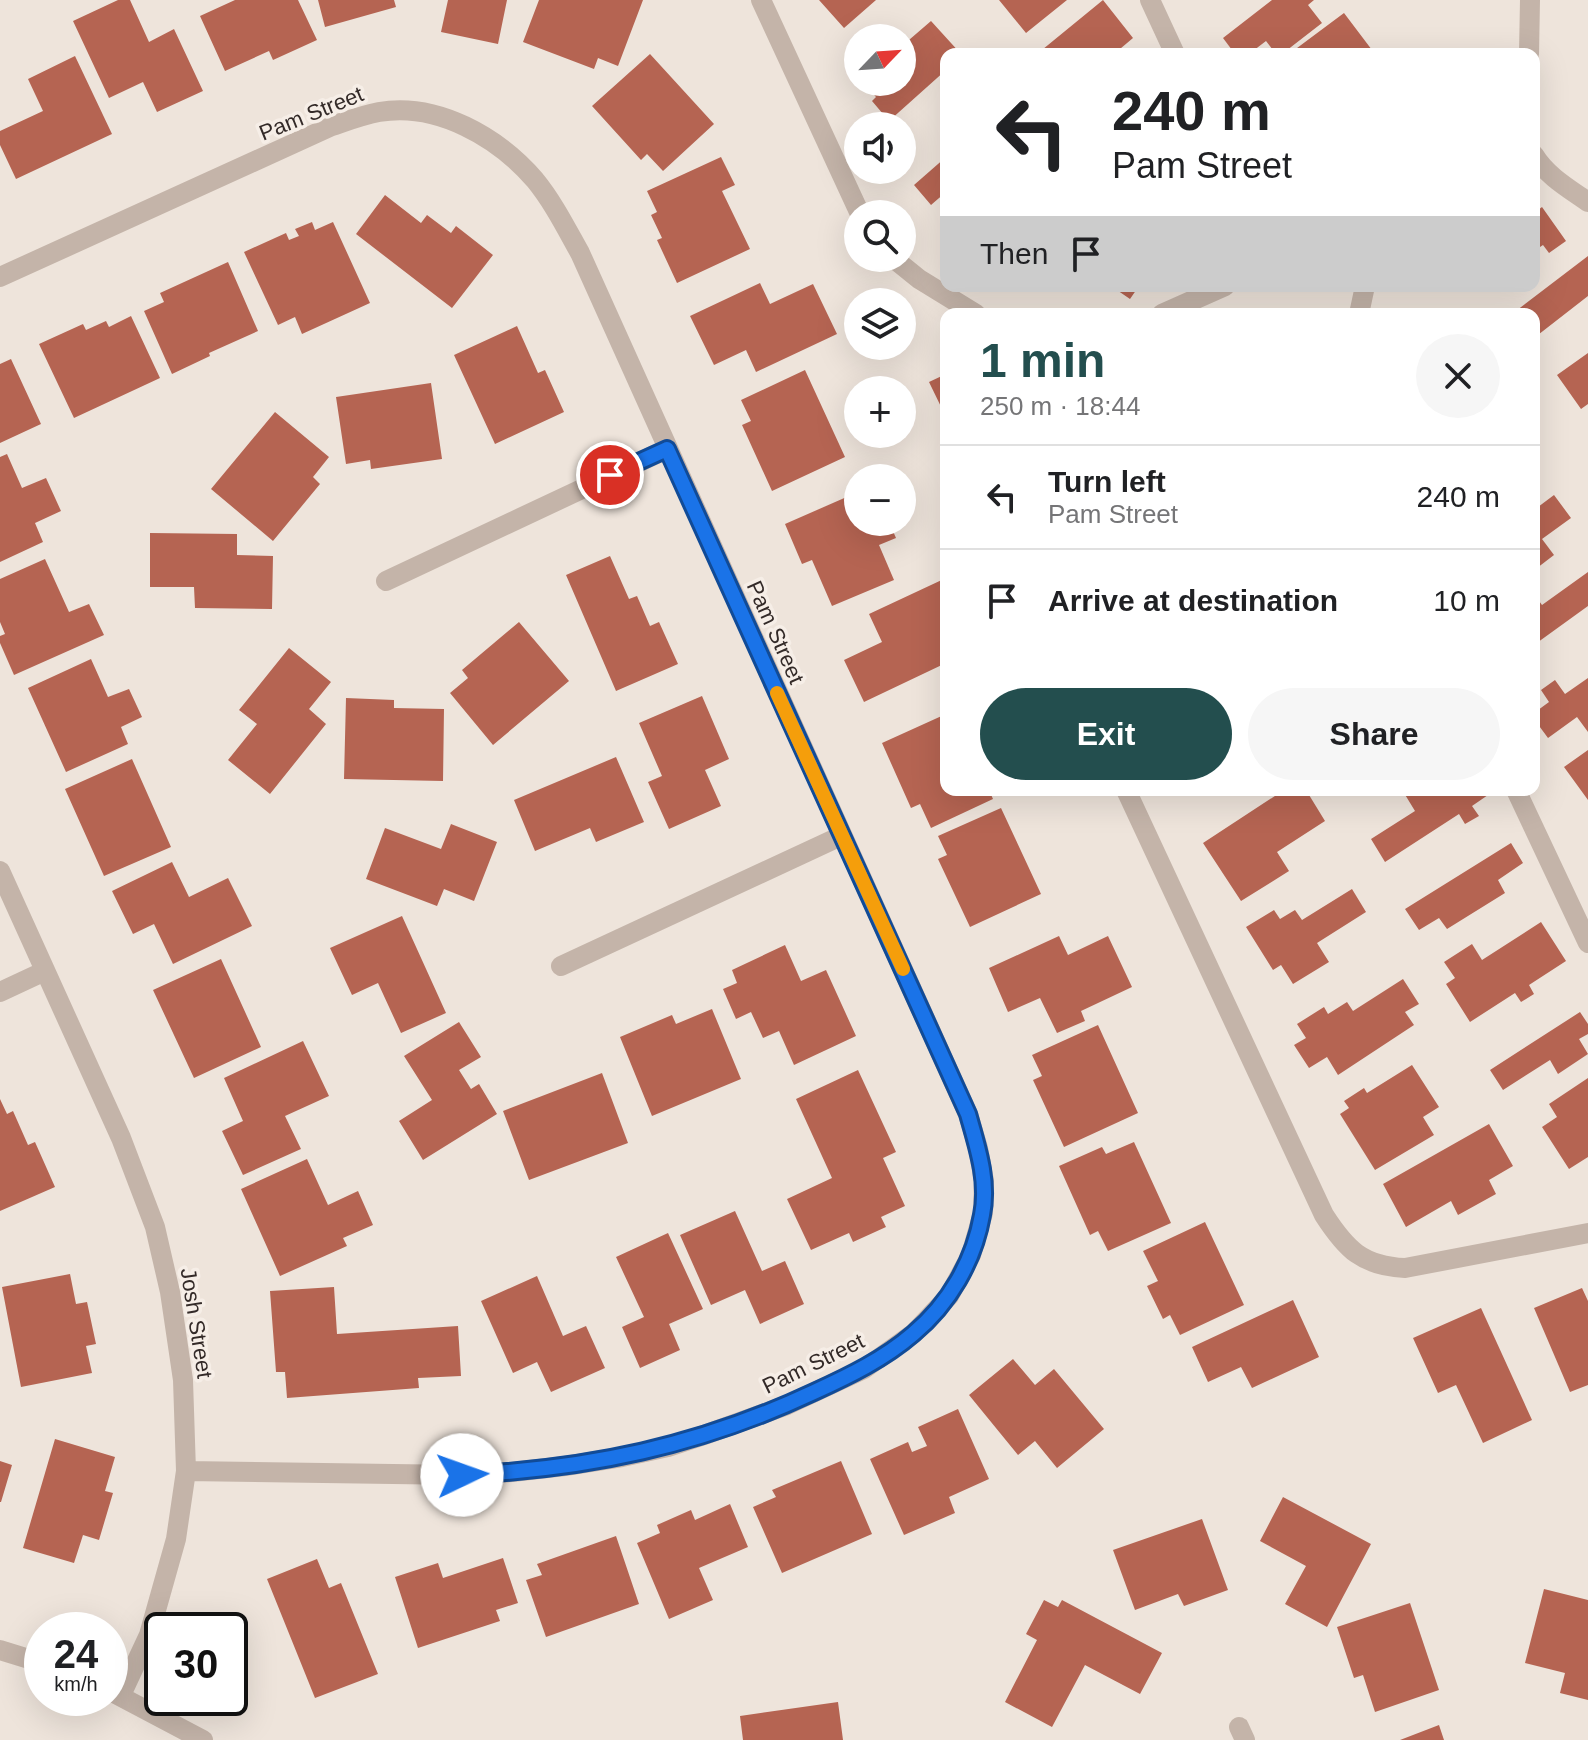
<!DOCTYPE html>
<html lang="en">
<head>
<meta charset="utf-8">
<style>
	body { margin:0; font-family:Helvetica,sans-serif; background:#f6f6f6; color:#202124; height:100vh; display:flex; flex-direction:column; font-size:30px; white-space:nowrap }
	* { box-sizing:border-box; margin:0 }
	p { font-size:26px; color:#757577 }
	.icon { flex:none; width:44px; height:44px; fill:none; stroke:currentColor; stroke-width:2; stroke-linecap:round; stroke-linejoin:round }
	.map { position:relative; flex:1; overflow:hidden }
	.drawer { position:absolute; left:940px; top:308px; width:600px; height:488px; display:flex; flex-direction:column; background:#fff; border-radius:16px; box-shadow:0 8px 32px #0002 }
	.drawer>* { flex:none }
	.banner { position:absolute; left:940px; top:48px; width:600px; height:244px; border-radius:16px; box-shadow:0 8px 32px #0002; background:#fff; color:#202124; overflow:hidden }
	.needle { width:52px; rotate:65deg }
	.tools { position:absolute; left:844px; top:24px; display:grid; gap:16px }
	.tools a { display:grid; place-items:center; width:72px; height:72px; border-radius:50%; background:#fff; box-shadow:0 8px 32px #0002; font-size:40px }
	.speed { position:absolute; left:24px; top:1612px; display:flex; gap:16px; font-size:40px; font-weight:700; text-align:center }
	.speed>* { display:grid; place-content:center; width:104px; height:104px; border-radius:50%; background:#fff; box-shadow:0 8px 32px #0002; line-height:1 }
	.speed small { font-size:20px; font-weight:400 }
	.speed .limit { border:4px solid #111; border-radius:12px; background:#fff; color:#111 }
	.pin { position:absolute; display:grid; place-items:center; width:68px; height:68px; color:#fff; margin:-34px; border:4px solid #fff; border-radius:50%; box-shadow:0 2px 8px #0007 }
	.me { position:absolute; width:88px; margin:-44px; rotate:87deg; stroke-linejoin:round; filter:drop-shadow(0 0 6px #0008) }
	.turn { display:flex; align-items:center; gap:28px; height:168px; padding:0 40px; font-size:36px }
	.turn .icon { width:104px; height:104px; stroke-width:2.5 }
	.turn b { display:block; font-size:56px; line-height:68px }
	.then { display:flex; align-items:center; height:76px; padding:0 40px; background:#0003; gap:16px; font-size:30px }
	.round { display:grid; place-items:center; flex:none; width:84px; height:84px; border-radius:42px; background:#f6f6f6 }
	.summary { display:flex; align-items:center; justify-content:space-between; height:136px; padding:0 40px }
	h1 { font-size:48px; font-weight:700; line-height:60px; color:#234e4e }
	.action { display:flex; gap:16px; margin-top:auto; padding:16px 40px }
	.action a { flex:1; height:92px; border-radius:48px; background:#234e4e; color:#fff; font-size:32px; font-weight:700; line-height:92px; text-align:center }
	.action a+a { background:#f6f6f6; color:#202124 }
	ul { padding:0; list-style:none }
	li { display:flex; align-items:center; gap:24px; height:104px; padding:0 40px; border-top:2px solid #e0e0e0 }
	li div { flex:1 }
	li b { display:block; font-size:30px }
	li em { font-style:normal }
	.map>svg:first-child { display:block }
</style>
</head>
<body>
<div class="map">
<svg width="1588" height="1740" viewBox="0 0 1588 1740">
	<rect width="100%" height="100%" fill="#eee4db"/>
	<path fill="#b56452" d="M 118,0 L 130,0 L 149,42 L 174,29 L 203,91 L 157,112 L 143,82 L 109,98 L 73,21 Z
		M 235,0 L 298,0 L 317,40 L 273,60 L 269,51 L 225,71 L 200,16 Z
		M 318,0 L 394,0 L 396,7 L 325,27 Z
		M 448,0 L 507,0 L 498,44 L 441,32 Z
		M 539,0 L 643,0 L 618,66 L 598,58 L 594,69 L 523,42 Z
		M 819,0 L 876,0 L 844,28 Z
		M 999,0 L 1067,0 L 1026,33 Z
		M 1103,0 L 1133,38 L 1114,54 L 1037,54 Z
		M 1272,0 L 1314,0 L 1308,5 L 1322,23 L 1282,54 L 1276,54 L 1266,41 L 1249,54 L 1235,54 L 1223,38 Z
		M 1344,13 L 1375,54 L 1289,54 Z
		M 931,21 L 961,54 L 946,54 L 946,70 L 889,121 L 872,101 L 876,97 L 862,82 L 902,82 L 902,46 Z
		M 650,54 L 714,124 L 663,171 L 647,154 L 641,160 L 592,106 Z
		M 75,56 L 112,134 L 16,179 L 0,145 L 0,131 L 43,111 L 28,79 Z
		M 721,157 L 735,185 L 722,191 L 750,249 L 677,283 L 657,240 L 662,238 L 651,215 L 657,212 L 647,191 Z
		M 946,157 L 946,192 L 931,205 L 914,185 Z
		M 385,195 L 421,223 L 427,215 L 451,233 L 456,226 L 493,255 L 452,308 L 356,234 Z
		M 1542,207 L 1566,241 L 1549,253 L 1543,245 L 1534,251 L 1534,213 Z
		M 312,222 L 315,230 L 333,222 L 370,303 L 302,334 L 295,317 L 278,325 L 244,252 L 286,233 L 289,240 L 299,236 L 295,229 Z
		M 1588,256 L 1588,296 L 1534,338 L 1534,314 L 1512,314 Z
		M 228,262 L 258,331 L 209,353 L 210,356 L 172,374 L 144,311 L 164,302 L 160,293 Z
		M 760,283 L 770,304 L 813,284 L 837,334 L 756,372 L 746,350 L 714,365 L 690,316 Z
		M 1111,286 L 1139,286 L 1130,299 Z
		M 131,316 L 160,378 L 74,418 L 39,344 L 83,324 L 86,330 L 106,321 L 109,327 Z
		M 517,326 L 538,373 L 545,370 L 564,412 L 495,444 L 454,355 Z
		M 1588,353 L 1588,404 L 1581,409 L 1557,375 Z
		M 11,359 L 41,424 L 0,443 L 0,364 Z
		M 805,370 L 845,457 L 772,491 L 742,425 L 751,421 L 741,400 Z
		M 946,374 L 946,417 L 929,382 Z
		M 431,383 L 442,459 L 371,469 L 370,460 L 346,464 L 336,397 Z
		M 275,412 L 329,457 L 313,477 L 320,484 L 273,541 L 211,489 Z
		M 7,454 L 22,488 L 46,478 L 61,511 L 35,523 L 43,542 L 0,562 L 0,457 Z
		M 858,492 L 858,522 L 889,522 L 896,538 L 879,545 L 894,580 L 832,606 L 812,560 L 802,564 L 785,524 Z
		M 1554,495 L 1571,518 L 1542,539 L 1554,555 L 1537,568 L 1534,563 L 1534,510 Z
		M 150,533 L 237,534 L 237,555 L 273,556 L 272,609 L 195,608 L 194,587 L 150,587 Z
		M 610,556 L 629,599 L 637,596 L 650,626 L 659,622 L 678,664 L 616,691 L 566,575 Z
		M 45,559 L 69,612 L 89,604 L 104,635 L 14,675 L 0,643 L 0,636 L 5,634 L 0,622 L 0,579 Z
		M 1588,572 L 1588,606 L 1534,645 L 1534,594 L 1542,605 Z
		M 946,578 L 946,663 L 864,702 L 844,660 L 882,642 L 869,614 Z
		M 519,622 L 569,681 L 493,745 L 450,693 L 468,678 L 462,670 Z
		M 289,648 L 331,682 L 309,709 L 326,724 L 270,794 L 228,760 L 257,724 L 239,710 Z
		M 91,659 L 108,697 L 129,689 L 142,717 L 121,727 L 128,744 L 66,772 L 28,688 Z
		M 1588,678 L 1588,732 L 1577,717 L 1548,738 L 1534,719 L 1534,713 L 1549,702 L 1541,690 L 1555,680 L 1565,694 Z
		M 702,696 L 729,759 L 705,770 L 721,806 L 669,829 L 648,782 L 662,776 L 639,723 Z
		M 346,698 L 394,700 L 394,708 L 444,709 L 443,781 L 344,779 Z
		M 946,714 L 946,790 L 989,790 L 993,799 L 931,828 L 920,804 L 911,808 L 882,743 Z
		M 1588,750 L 1588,800 L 1564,767 Z
		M 616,757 L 644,822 L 596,842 L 590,828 L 535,851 L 514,800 Z
		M 132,759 L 171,847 L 104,876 L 65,789 Z
		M 1284,790 L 1306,790 L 1325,821 L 1277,852 L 1289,871 L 1241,901 L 1203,843 Z
		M 1408,790 L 1484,790 L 1488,795 L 1472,806 L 1479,816 L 1465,824 L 1459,814 L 1385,862 L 1371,839 L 1415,811 L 1404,793 Z
		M 1001,808 L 1041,894 L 970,927 L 938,859 L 947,855 L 938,836 Z
		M 451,824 L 497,842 L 474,901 L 444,889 L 437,906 L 366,879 L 385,828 L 441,849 Z
		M 1511,843 L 1523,863 L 1498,880 L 1505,893 L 1447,929 L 1439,918 L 1419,930 L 1405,909 Z
		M 172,862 L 189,897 L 228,878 L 252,926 L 173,964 L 154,924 L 133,934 L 112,891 Z
		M 1352,889 L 1366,912 L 1317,943 L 1329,962 L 1293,984 L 1281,965 L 1273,970 L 1246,927 L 1274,910 L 1280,919 L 1295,910 L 1302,920 Z
		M 402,916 L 446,1013 L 401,1033 L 378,983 L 352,995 L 330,948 Z
		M 1541,922 L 1566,961 L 1529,985 L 1534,994 L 1521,1002 L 1515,993 L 1470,1022 L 1446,984 L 1455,978 L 1444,962 L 1472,944 L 1482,960 Z
		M 1059,936 L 1068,955 L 1108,936 L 1132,987 L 1081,1011 L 1085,1021 L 1057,1033 L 1040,998 L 1008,1012 L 989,968 Z
		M 785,945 L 801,981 L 826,970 L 856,1036 L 794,1065 L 779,1031 L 763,1038 L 751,1012 L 736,1019 L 723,989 L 737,983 L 732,970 Z
		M 221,959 L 261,1047 L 194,1078 L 153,990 Z
		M 1403,979 L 1419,1004 L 1405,1012 L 1414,1025 L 1338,1075 L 1327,1057 L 1309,1068 L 1294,1045 L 1306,1038 L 1297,1024 L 1324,1007 L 1328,1014 L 1347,1002 L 1353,1011 Z
		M 712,1009 L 741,1079 L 652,1116 L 620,1037 L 672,1015 L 676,1024 Z
		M 1580,1012 L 1588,1024 L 1588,1034 L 1579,1039 L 1588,1054 L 1558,1074 L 1550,1060 L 1503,1090 L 1490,1070 Z
		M 459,1022 L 481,1057 L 459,1070 L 471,1089 L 479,1084 L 497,1114 L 423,1160 L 399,1121 L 432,1100 L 404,1056 Z
		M 1098,1025 L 1138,1113 L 1064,1147 L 1033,1080 L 1042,1076 L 1032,1055 Z
		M 303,1041 L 329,1096 L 285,1116 L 301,1149 L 243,1175 L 222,1131 L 243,1121 L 224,1078 Z
		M 1412,1065 L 1439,1107 L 1423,1117 L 1434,1135 L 1375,1170 L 1340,1114 L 1349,1108 L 1344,1101 L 1364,1088 L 1367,1093 Z
		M 858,1070 L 896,1152 L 883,1158 L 905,1206 L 881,1217 L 886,1227 L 853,1242 L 849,1233 L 811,1250 L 787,1199 L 832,1178 L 796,1099 Z
		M 602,1073 L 628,1143 L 529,1180 L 503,1111 Z
		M 1588,1078 L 1588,1157 L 1569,1169 L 1542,1127 L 1557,1117 L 1549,1104 Z
		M 0,1099 L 7,1114 L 13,1111 L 28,1145 L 35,1142 L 55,1187 L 0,1211 Z
		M 1489,1124 L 1513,1166 L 1489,1180 L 1496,1194 L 1458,1215 L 1451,1201 L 1406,1227 L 1383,1184 Z
		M 1134,1142 L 1171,1223 L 1108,1251 L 1098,1231 L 1090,1235 L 1059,1166 L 1102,1147 L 1106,1154 Z
		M 307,1159 L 328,1205 L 358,1191 L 373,1225 L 343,1238 L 347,1246 L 280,1276 L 241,1189 Z
		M 735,1211 L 762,1271 L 785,1261 L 804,1304 L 760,1324 L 745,1290 L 711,1305 L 680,1235 Z
		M 1205,1222 L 1244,1305 L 1180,1335 L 1170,1315 L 1163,1319 L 1147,1286 L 1158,1281 L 1143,1251 Z
		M 668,1233 L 703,1309 L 669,1324 L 680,1350 L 640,1368 L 622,1327 L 644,1317 L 616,1257 Z
		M 70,1274 L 76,1304 L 87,1302 L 96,1344 L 86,1346 L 92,1373 L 21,1387 L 2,1287 Z
		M 537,1276 L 563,1336 L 586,1326 L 605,1368 L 551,1392 L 537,1362 L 513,1373 L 481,1301 Z
		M 334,1287 L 337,1334 L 458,1326 L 461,1376 L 418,1378 L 419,1388 L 287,1398 L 285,1372 L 276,1372 L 270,1291 Z
		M 1582,1288 L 1588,1301 L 1588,1385 L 1570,1392 L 1534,1308 Z
		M 1293,1300 L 1319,1357 L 1252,1388 L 1241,1367 L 1208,1382 L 1192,1347 Z
		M 1481,1308 L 1532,1420 L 1483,1443 L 1456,1385 L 1438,1393 L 1413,1338 Z
		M 1013,1359 L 1035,1385 L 1054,1369 L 1104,1429 L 1057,1468 L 1035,1441 L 1018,1455 L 969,1395 Z
		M 958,1409 L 989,1479 L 949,1497 L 955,1513 L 904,1535 L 870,1459 L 908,1442 L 912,1452 L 927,1446 L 918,1427 Z
		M 55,1439 L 115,1457 L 105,1491 L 113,1493 L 99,1540 L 83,1535 L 74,1563 L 23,1548 Z
		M 0,1461 L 12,1465 L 1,1502 L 0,1502 Z
		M 841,1461 L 872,1534 L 782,1573 L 753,1507 L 776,1497 L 772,1490 Z
		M 1283,1497 L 1371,1544 L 1327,1627 L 1285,1604 L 1306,1566 L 1260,1541 Z
		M 730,1504 L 748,1547 L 699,1568 L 713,1600 L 669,1619 L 637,1543 L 660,1533 L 657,1525 L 691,1510 L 695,1520 Z
		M 1202,1519 L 1228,1590 L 1184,1606 L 1178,1594 L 1135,1610 L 1113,1550 Z
		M 616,1536 L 639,1604 L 546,1637 L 526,1580 L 542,1575 L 537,1564 Z
		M 503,1558 L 518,1603 L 496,1610 L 500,1621 L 418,1648 L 395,1577 L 438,1563 L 443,1578 Z
		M 317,1559 L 329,1588 L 341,1583 L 378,1674 L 315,1698 L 267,1579 Z
		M 1544,1589 L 1588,1600 L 1588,1700 L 1560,1693 L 1565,1673 L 1525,1663 Z
		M 1044,1600 L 1058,1607 L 1062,1600 L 1162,1653 L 1140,1694 L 1085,1665 L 1052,1727 L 1005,1702 L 1037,1640 L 1026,1634 Z
		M 1410,1603 L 1439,1690 L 1375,1712 L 1363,1675 L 1354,1678 L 1337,1627 Z
		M 838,1702 L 843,1740 L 743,1740 L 740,1716 Z
		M 1439,1725 L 1444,1740 L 1400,1740 Z"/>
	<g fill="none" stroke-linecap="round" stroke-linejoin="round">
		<path stroke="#c4b4a9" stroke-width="20" d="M 761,0 L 860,214
			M 1150,0 L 1175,54
			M 1529,54 L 1530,0
			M 1534,155 C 1547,176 1568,188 1588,202
			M 893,258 L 919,279 L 976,314
			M 0,277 L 332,126 C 347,121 363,115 379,112 C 437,102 498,137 535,180 C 553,202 566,228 580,253 L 968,1114 L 978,1148 L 984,1181 L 983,1213 L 971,1255 L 949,1296 L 914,1333 L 864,1369 L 787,1405 L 704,1435 L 668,1447 L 622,1457 L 565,1466 L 512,1472 L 462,1475 L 186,1471
			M 1162,314 L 1225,286
			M 1359,314 L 1365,286
			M 386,581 L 667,449
			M 1126,790 L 1324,1215 C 1346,1249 1362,1266 1405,1268 L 1588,1233
			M 1516,790 L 1588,943
			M 0,871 L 121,1138 L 155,1227 L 170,1292 L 183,1380 L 186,1471 L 176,1539 L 149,1635 L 121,1695
			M 561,966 L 841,836
			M 0,992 L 45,971
			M 0,1650 L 42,1663
			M 110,1691 L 203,1740
			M 1239,1727 L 1245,1740"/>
	</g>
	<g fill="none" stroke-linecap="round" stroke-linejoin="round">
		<g stroke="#114b97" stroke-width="20">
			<path id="route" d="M 462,1475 C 588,1469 699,1446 814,1392 C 849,1376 884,1359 913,1334 C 949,1304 974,1261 982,1215 C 989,1181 977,1146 968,1114 L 667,449 L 610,475"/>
		</g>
		<use href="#route" stroke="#1a73e8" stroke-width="14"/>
		<path stroke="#f59e0b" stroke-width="14" d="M 777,693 L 903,969"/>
	</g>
	<g text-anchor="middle" stroke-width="7" stroke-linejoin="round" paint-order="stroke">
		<g font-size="22" fill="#332a28" stroke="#f6eee7">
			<text transform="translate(311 113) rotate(-22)" y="8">Pam Street</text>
			<text transform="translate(776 632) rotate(66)" y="8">Pam Street</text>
			<text transform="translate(197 1323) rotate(81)" y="8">Josh Street</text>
			<text transform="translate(813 1363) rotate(-26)" y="8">Pam Street</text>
		</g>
	</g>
</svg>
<div class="tools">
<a><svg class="needle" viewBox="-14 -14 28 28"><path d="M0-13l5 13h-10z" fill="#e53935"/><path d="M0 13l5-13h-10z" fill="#757577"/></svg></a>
<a><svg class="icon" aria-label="sound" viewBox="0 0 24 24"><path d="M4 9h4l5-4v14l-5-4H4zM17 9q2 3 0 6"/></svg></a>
<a><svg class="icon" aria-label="search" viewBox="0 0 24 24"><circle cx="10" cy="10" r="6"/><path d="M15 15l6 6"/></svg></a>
<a><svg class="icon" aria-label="layers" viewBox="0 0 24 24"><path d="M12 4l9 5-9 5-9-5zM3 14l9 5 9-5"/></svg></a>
<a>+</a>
<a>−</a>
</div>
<div class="speed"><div>24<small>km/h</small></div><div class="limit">30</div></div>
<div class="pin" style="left:610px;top:475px;background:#d93025"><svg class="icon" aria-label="arrive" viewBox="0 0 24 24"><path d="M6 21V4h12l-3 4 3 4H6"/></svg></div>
<svg class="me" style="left:462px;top:1475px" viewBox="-20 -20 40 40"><circle r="19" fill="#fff"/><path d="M0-13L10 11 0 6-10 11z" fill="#1a73e8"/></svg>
<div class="banner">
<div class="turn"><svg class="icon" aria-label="left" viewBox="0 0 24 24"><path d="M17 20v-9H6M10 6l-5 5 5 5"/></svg><div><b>240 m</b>Pam Street</div></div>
<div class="then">Then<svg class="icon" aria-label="arrive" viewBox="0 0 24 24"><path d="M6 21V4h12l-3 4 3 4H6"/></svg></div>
</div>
<section class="drawer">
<div class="summary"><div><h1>1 min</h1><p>250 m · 18:44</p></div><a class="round"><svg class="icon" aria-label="close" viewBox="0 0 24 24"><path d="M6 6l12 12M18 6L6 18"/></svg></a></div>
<ul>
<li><svg class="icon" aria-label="left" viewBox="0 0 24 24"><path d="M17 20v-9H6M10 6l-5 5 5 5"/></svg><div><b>Turn left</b><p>Pam Street</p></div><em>240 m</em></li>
<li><svg class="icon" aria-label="arrive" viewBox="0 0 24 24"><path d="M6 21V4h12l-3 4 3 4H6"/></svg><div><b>Arrive at destination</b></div><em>10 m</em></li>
</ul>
<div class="action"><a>Exit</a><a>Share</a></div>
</section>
</div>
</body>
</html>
